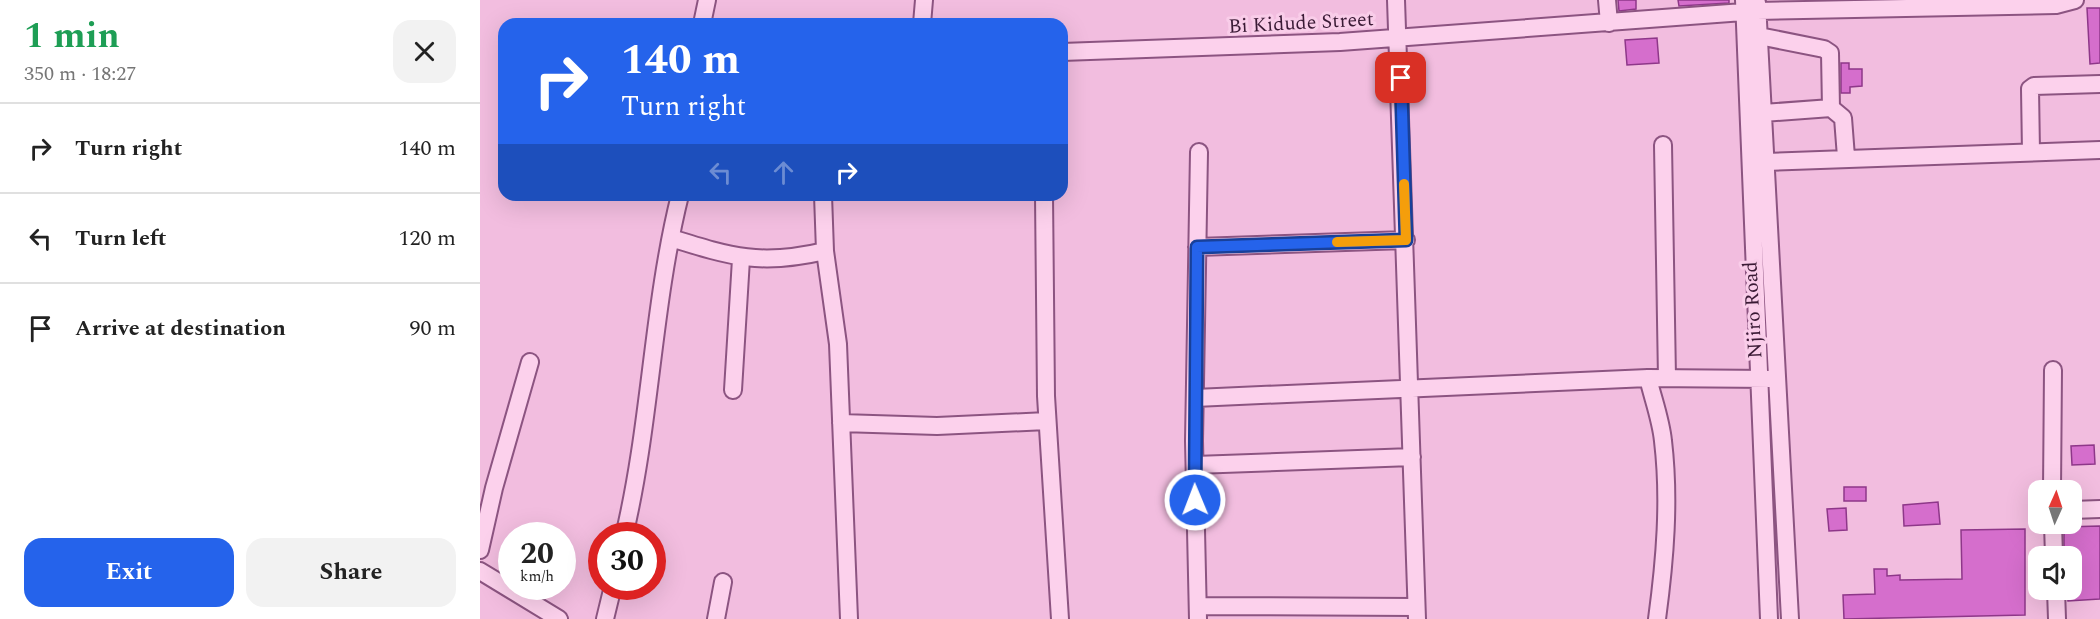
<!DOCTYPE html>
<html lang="en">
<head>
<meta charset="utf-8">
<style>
	body { margin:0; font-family:Spectral,serif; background:#f2f2f2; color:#222; height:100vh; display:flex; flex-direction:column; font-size:22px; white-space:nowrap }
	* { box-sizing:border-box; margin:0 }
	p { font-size:20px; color:#767676 }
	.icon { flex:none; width:33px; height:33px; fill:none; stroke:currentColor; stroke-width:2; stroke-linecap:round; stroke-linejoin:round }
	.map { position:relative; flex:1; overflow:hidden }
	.side { display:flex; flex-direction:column; background:#fff; width:480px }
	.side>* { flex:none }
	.hud { position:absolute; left:18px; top:18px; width:570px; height:183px; border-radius:18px; box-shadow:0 6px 24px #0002; background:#2563eb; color:#fff; overflow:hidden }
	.needle { width:39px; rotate:3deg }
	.controls { position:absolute; left:1548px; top:480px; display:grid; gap:12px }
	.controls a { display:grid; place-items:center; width:54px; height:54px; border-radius:12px; background:#fff; box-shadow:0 6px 24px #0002; font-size:30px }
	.speed { position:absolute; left:18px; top:522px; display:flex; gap:12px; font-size:30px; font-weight:700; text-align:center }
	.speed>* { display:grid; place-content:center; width:78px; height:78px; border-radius:50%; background:#fff; box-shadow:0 6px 24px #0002; line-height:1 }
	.speed small { font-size:15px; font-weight:400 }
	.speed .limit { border:9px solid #d22; background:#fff; color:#111 }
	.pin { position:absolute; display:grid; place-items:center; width:51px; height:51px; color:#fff; margin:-26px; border-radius:12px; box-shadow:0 3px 9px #0006 }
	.me { position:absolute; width:66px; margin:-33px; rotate:359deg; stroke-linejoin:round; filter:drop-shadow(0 0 4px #0008) }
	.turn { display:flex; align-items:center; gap:21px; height:126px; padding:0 24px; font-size:27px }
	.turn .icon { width:78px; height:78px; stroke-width:2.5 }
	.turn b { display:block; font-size:42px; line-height:51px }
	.lanes { display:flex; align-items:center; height:57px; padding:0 24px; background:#0003; justify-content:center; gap:30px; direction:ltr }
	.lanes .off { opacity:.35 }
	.round { display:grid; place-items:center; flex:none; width:63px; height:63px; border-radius:18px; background:#f2f2f2 }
	.overview { display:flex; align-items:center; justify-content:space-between; height:102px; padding:0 24px }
	h1 { font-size:36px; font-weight:700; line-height:45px; color:#1e9e55 }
	.cta { display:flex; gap:12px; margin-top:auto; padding:12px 24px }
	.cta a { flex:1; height:69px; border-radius:18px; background:#2563eb; color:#fff; font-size:24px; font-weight:700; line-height:69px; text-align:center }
	.cta a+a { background:#f2f2f2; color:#222 }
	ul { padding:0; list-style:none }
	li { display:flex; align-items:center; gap:18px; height:90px; padding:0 24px; border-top:2px solid #e0e0e0 }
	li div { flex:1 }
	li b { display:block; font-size:22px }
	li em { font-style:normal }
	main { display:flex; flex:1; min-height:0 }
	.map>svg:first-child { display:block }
</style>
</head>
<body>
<main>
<section class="side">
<div class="overview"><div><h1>1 min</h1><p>350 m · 18:27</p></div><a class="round"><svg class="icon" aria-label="close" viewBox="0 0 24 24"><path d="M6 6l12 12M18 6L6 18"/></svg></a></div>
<ul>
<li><svg class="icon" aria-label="right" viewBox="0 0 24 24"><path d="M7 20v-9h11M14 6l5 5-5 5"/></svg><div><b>Turn right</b></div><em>140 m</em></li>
<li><svg class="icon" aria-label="left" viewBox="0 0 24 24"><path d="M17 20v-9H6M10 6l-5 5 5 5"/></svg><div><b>Turn left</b></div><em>120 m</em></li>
<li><svg class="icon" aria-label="arrive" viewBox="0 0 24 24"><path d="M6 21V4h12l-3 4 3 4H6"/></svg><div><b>Arrive at destination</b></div><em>90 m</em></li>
</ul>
<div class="cta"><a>Exit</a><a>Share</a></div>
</section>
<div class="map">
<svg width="1620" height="619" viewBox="0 0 1620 619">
	<rect width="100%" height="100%" fill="#f2bddf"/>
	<path fill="#d56ecc" stroke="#8e3789" stroke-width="1.5" d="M 1138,0 L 1156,0 L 1156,9 L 1139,11 Z
		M 1198,0 L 1249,0 L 1249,3 L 1199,6 Z
		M 1607,8 L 1620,8 L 1620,63 L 1610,64 Z
		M 1177,38 L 1179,63 L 1147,65 L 1145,40 Z
		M 1361,63 L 1369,63 L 1369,69 L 1382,69 L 1382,86 L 1370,87 L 1370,93 L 1361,93 Z
		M 1614,445 L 1615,464 L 1592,465 L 1591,446 Z
		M 1364,487 L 1386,487 L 1386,501 L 1364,501 Z
		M 1458,502 L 1460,524 L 1424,526 L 1423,505 Z
		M 1366,508 L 1367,530 L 1349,531 L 1347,509 Z
		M 1620,526 L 1620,599 L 1588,601 L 1587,590 L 1592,590 L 1592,556 L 1584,556 L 1584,527 Z
		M 1545,529 L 1545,615 L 1364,619 L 1363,595 L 1395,594 L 1394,569 L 1407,569 L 1407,576 L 1420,575 L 1420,580 L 1482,579 L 1481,530 Z"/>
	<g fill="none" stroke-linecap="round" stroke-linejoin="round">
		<g stroke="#8c5481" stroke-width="20">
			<path id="minor" d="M 916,0 L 937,619
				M 1127,0 L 1129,23
				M 1264,0 L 1289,619
				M 1277,3 L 1310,619
				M 222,24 L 227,0
				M 442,24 L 444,0
				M 1279,36 L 1344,49 L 1350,53 L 1351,108
				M 582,52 L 860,42 L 1277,11 L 1576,5 L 1595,0
				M 1283,113 L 1351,108 L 1363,118 L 1366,157
				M 1183,145 L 1187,378
				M 1551,152 L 1550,89 L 1554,86 L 1620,84
				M 1286,162 L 1620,150
				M 343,195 L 345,251 L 358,344 L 369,619
				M 564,195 L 566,396 L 580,619
				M 191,238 C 252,257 281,266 345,251
				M 717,247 L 926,240
				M 1168,378 C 1173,399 1181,420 1183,441 C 1190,500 1185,560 1177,619
				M 253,390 L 261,259
				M 715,398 L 1168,378 L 1292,379
				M 361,423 L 457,426 L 567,421
				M 715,465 L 932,457
				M 1572,490 L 1573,370
				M 1592,510 L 1620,509
				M 1573,524 L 1574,556
				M 144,536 C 171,423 172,307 200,195
				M 0,550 L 14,488 L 50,362
				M 0,571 L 79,619
				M 1576,590 L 1577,619
				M 718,606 L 936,607
				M 125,619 L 133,586
				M 236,619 L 243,582
				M 718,619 L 714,441 L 719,152"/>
		</g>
		<use href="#minor" stroke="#fcd1ec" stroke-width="16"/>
	</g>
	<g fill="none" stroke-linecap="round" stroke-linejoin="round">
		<g stroke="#184099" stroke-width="15">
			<path id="route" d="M 715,500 L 717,247 L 926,240 L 921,78"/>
		</g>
		<use href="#route" stroke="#2563eb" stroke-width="10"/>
		<path stroke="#f59e0b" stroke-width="10" d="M 857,242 L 926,240 L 924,184"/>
	</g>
	<g text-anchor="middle" stroke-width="6" stroke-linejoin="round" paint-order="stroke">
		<g font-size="20" fill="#3a1a35" stroke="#f9cde9">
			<text transform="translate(821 22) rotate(-3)" y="7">Bi Kidude Street</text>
			<text transform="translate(1272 310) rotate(-93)" y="7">Njiro Road</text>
		</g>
	</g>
</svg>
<div class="controls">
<a><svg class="needle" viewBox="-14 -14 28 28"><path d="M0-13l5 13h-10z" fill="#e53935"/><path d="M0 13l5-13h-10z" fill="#767676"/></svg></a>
<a><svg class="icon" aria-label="sound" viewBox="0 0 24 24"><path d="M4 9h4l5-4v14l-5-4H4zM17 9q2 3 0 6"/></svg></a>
</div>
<div class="speed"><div>20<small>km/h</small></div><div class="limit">30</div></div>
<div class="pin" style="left:921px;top:78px;background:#d93025"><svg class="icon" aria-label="arrive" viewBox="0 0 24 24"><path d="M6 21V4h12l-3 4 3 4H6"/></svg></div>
<svg class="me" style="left:715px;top:500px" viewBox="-20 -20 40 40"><circle r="17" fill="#2563eb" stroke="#fff" stroke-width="3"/><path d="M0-11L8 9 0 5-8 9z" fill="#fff"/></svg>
<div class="hud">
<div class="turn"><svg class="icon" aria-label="right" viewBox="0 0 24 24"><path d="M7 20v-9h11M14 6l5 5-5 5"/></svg><div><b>140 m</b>Turn right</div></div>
<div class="lanes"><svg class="icon off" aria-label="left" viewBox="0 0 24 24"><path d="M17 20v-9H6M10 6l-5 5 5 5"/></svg><svg class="icon off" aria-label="ahead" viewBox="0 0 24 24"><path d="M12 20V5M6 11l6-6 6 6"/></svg><svg class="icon" aria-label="right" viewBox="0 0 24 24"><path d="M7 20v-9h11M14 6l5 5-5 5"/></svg></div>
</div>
</div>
</main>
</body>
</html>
